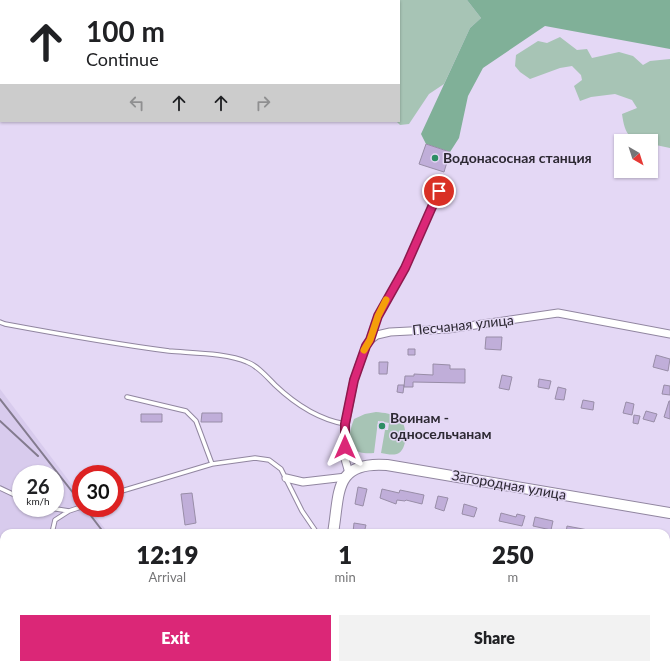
<!DOCTYPE html>
<html lang="en">
<head>
<meta charset="utf-8">
<style>
	body { margin:0; font-family:Lato,sans-serif; background:#f2f2f2; color:#202124; height:100vh; display:flex; flex-direction:column; font-size:15px; white-space:nowrap }
	* { box-sizing:border-box; margin:0 }
	p { font-size:13px; color:#757577 }
	.icon { flex:none; width:22px; height:22px; fill:none; stroke:currentColor; stroke-width:2; stroke-linecap:round; stroke-linejoin:round }
	.map { position:relative; flex:1; overflow:hidden }
	.panel { position:absolute; left:0px; top:529px; width:670px; height:140px; display:flex; flex-direction:column; background:#fff; border-radius:12px 12px 0 0; box-shadow:0 1px 3px #0004 }
	.panel>* { flex:none }
	.hud { position:absolute; left:0px; top:0px; width:400px; height:122px; box-shadow:0 1px 3px #0004; background:#fff; color:#202124; overflow:hidden }
	.needle { width:26px; rotate:141deg }
	.fabs { position:absolute; left:614px; top:134px; display:grid; gap:8px }
	.fabs a { display:grid; place-items:center; width:44px; height:44px; border-radius:0px; background:#fff; box-shadow:0 1px 3px #0004; font-size:20px }
	.speed { position:absolute; left:12px; top:465px; display:flex; gap:8px; font-size:20px; font-weight:700; text-align:center }
	.speed>* { display:grid; place-content:center; width:52px; height:52px; border-radius:50%; background:#fff; box-shadow:0 1px 3px #0004; line-height:1 }
	.speed small { font-size:10px; font-weight:400 }
	.speed .limit { border:6px solid #d22; background:#fff; color:#111 }
	.pin { position:absolute; display:grid; place-items:center; width:34px; height:34px; color:#fff; margin:-17px; border:2px solid #fff; border-radius:50%; box-shadow:0 1px 4px #0007 }
	.me { position:absolute; width:44px; margin:-22px; rotate:0deg; stroke-linejoin:round; filter:drop-shadow(0 0 3px #0008) }
	.turn { display:flex; align-items:center; gap:14px; height:84px; padding:0 20px; font-size:18px }
	.turn .icon { width:52px; height:52px; stroke-width:2.5 }
	.turn b { display:block; font-size:28px; line-height:34px }
	.lanes { display:flex; align-items:center; height:38px; padding:0 20px; background:#0003; justify-content:center; gap:20px; direction:ltr }
	.lanes .off { opacity:.35 }
	.eta { display:flex; justify-content:space-evenly; align-items:center; height:68px; text-align:center }
	.eta b { font-size:24px; font-weight:800; line-height:28px }
	.primary-button { display:flex; gap:8px; margin-top:auto; padding:8px 20px }
	.primary-button a { flex:1; height:46px; border-radius:0px; background:#db2777; color:#fff; font-size:16px; font-weight:800; line-height:46px; text-align:center }
	.primary-button a+a { background:#f2f2f2; color:#202124 }
	.map>svg:first-child { display:block }
</style>
</head>
<body>
<div class="map">
<svg width="670" height="669" viewBox="0 0 670 669">
	<rect width="100%" height="100%" fill="#e4d8f5"/>
	<path fill="#d8cbed" fill-rule="evenodd" d="M 0,389 L 81,497 L 81,508 L 89,508 L 108,533 L 4,533 L 4,665 L 174,665 L 172,669 L 0,669 ZM 21,474 L 55,474 L 55,508 L 21,508 Z"/>
	<path fill="#a7c4b5" d="M 298,0 L 467,0 L 481,18 L 470,28 L 444,84 L 429,94 L 409,124 L 400,125 L 396,121 L 399,121 L 399,1 Z
		M 560,37 L 577,50 L 587,49 L 592,58 L 619,52 L 633,56 L 643,65 L 650,61 L 670,59 L 670,148 L 651,144 L 651,141 C 629,141 625,135 622,114 L 637,108 L 632,100 L 615,94 L 591,97 L 580,101 L 574,86 L 582,80 L 581,75 L 572,66 L 560,68 L 530,79 L 520,72 L 515,66 L 516,55 L 538,41 L 547,43 Z
		M 376,412 C 384,413 393,413 400,419 C 407,425 408,447 399,453 C 394,456 387,454 381,453 L 385,430 L 388,430 L 389,423 L 378,421 L 374,453 C 365,454 359,453 352,448 C 348,437 350,430 354,419 L 365,414 Z"/>
	<path fill="#80b098" d="M 467,0 L 670,0 L 670,49 L 545,26 L 483,68 L 468,96 L 459,138 L 450,152 L 426,144 L 421,134 L 470,28 L 481,18 Z"/>
	<path fill="#c0aed9" stroke="#988da7" d="M 426,144 L 450,152 L 444,172 L 419,164 Z
		M 486,337 L 502,337 L 501,350 L 485,349 Z
		M 408,349 L 415,349 L 415,355 L 408,355 Z
		M 656,355 L 670,359 L 668,371 L 653,367 Z
		M 379,362 L 388,362 L 387,374 L 379,374 Z
		M 433,364 L 450,365 L 450,369 L 465,369 L 465,383 L 413,382 L 413,387 L 404,387 L 405,376 L 414,376 L 414,374 L 433,375 Z
		M 502,375 L 512,377 L 509,390 L 499,388 Z
		M 539,379 L 551,381 L 549,389 L 538,387 Z
		M 398,385 L 404,385 L 403,393 L 397,392 Z
		M 664,385 L 670,386 L 670,395 L 662,394 Z
		M 558,387 L 566,389 L 564,400 L 555,399 Z
		M 583,400 L 594,402 L 593,410 L 581,408 Z
		M 669,401 L 670,401 L 670,419 L 664,417 Z
		M 626,402 L 634,404 L 632,415 L 623,413 Z
		M 646,411 L 657,414 L 654,422 L 643,419 Z
		M 202,413 L 222,413 L 222,422 L 201,422 Z
		M 141,414 L 162,414 L 162,422 L 141,422 Z
		M 634,415 L 640,416 L 638,424 L 633,423 Z
		M 358,487 L 367,489 L 363,506 L 355,504 Z
		M 382,489 L 399,493 L 400,490 L 424,495 L 422,504 L 406,500 L 405,501 L 397,500 L 396,504 L 380,498 Z
		M 192,493 L 196,523 L 185,525 L 181,494 Z
		M 438,496 L 448,498 L 444,511 L 435,508 Z
		M 464,504 L 477,508 L 474,517 L 462,514 Z
		M 501,513 L 516,517 L 517,514 L 525,516 L 522,526 L 499,521 Z
		M 535,517 L 553,521 L 551,530 L 533,526 Z
		M 354,523 L 366,525 L 364,533 L 353,532 Z
		M 567,526 L 588,530 L 588,533 L 566,533 Z"/>
	<g fill="none" stroke-linecap="round" stroke-linejoin="round">
		<g stroke="#9186a0" stroke-width="5.5">
			<path id="lane" d="M 0,322 L 5,324 C 59,334 114,344 169,351 C 191,353 228,353 247,362 C 258,366 267,377 275,385 C 295,404 317,419 345,424
				M 370,339 L 378,316 L 405,268 L 439,191 L 438,178
				M 127,397 L 186,411 L 196,421 L 212,464
				M 0,488 L 21,498
				M 115,493 L 212,464 L 255,458 L 269,460 L 281,469 L 302,511 L 317,533
				M 50,508 L 69,511 L 81,507
				M 52,533 L 55,520 L 69,511
				M 0,641 L 4,640
				M 48,665 L 48,669"/>
		</g>
		<g stroke="#9186a0" stroke-width="9">
			<path id="street" d="M 349,473 L 345,459 L 345,425 L 354,380 L 366,346 L 370,340 L 377,335 L 390,332 L 448,329 L 558,313 L 670,334
				M 286,478 L 303,482 L 346,477"/>
		</g>
		<g stroke="#9186a0" stroke-width="12">
			<path id="secondary" d="M 333,533 C 340,493 333,461 387,465 L 670,513
				M 316,669 L 316,665"/>
		</g>
		<use href="#lane" stroke="#fff" stroke-width="3.5"/>
		<use href="#street" stroke="#fff" stroke-width="7"/>
		<use href="#secondary" stroke="#fff" stroke-width="10"/>
		<path stroke="#837b8e" stroke-width="2" d="M 0,399 L 81,503
			M 0,421 L 38,456
			M 85,508 L 104,533
			M 205,665 L 208,669"/>
	</g>
	<g fill="none" stroke-linecap="round" stroke-linejoin="round">
		<g stroke="#8e194d" stroke-width="10">
			<path id="route" d="M 345,447 L 345,424 L 354,380 L 366,346 L 370,340 L 378,316 L 405,268 L 439,191"/>
		</g>
		<use href="#route" stroke="#db2777" stroke-width="7"/>
		<path stroke="#f59e0b" stroke-width="7" d="M 364,350 L 370,340 L 378,316 L 386,300"/>
	</g>
	<g fill="#2e8d65" stroke="#e4d8f5" stroke-width="1.5">
		<circle cx="435" cy="158" r="4"/>
		<circle cx="382" cy="426" r="4"/>
	</g>
	<g text-anchor="middle" stroke-width="3" stroke-linejoin="round" paint-order="stroke">
		<g font-size="14" font-weight="bold" fill="#2c2832" stroke="#e4d8f5" text-anchor="start">
			<text x="443" y="163">Водонасосная станция</text>
			<text x="390" y="423">Воинам -<tspan x="390" dy="16">односельчанам</tspan></text>
		</g>
		<g font-size="14" fill="#2c2832" stroke="#e4d8f5">
			<text transform="translate(463 325) rotate(-6)" y="5">Песчаная улица</text>
			<text transform="translate(509 485) rotate(10)" y="5">Загородная улица</text>
		</g>
	</g>
</svg>
<div class="fabs">
<a><svg class="needle" viewBox="-14 -14 28 28"><path d="M0-13l5 13h-10z" fill="#e53935"/><path d="M0 13l5-13h-10z" fill="#757577"/></svg></a>
</div>
<div class="speed"><div>26<small>km/h</small></div><div class="limit">30</div></div>
<div class="pin" style="left:439px;top:191px;background:#d93025"><svg class="icon" aria-label="arrive" viewBox="0 0 24 24"><path d="M6 21V4h12l-3 4 3 4H6"/></svg></div>
<svg class="me" style="left:345px;top:447px" viewBox="-20 -20 40 40"><path d="M0-17L14 15 0 8-14 15z" fill="#db2777" stroke="#fff" stroke-width="4"/></svg>
<div class="hud">
<div class="turn"><svg class="icon" aria-label="ahead" viewBox="0 0 24 24"><path d="M12 20V5M6 11l6-6 6 6"/></svg><div><b>100 m</b>Continue</div></div>
<div class="lanes"><svg class="icon off" aria-label="left" viewBox="0 0 24 24"><path d="M17 20v-9H6M10 6l-5 5 5 5"/></svg><svg class="icon" aria-label="ahead" viewBox="0 0 24 24"><path d="M12 20V5M6 11l6-6 6 6"/></svg><svg class="icon" aria-label="ahead" viewBox="0 0 24 24"><path d="M12 20V5M6 11l6-6 6 6"/></svg><svg class="icon off" aria-label="right" viewBox="0 0 24 24"><path d="M7 20v-9h11M14 6l5 5-5 5"/></svg></div>
</div>
<section class="panel">
<div class="eta">
<div><b>12:19</b><p>Arrival</p></div>
<div><b>1</b><p>min</p></div>
<div><b>250</b><p>m</p></div>
</div>
<div class="primary-button"><a>Exit</a><a>Share</a></div>
</section>
</div>
</body>
</html>
